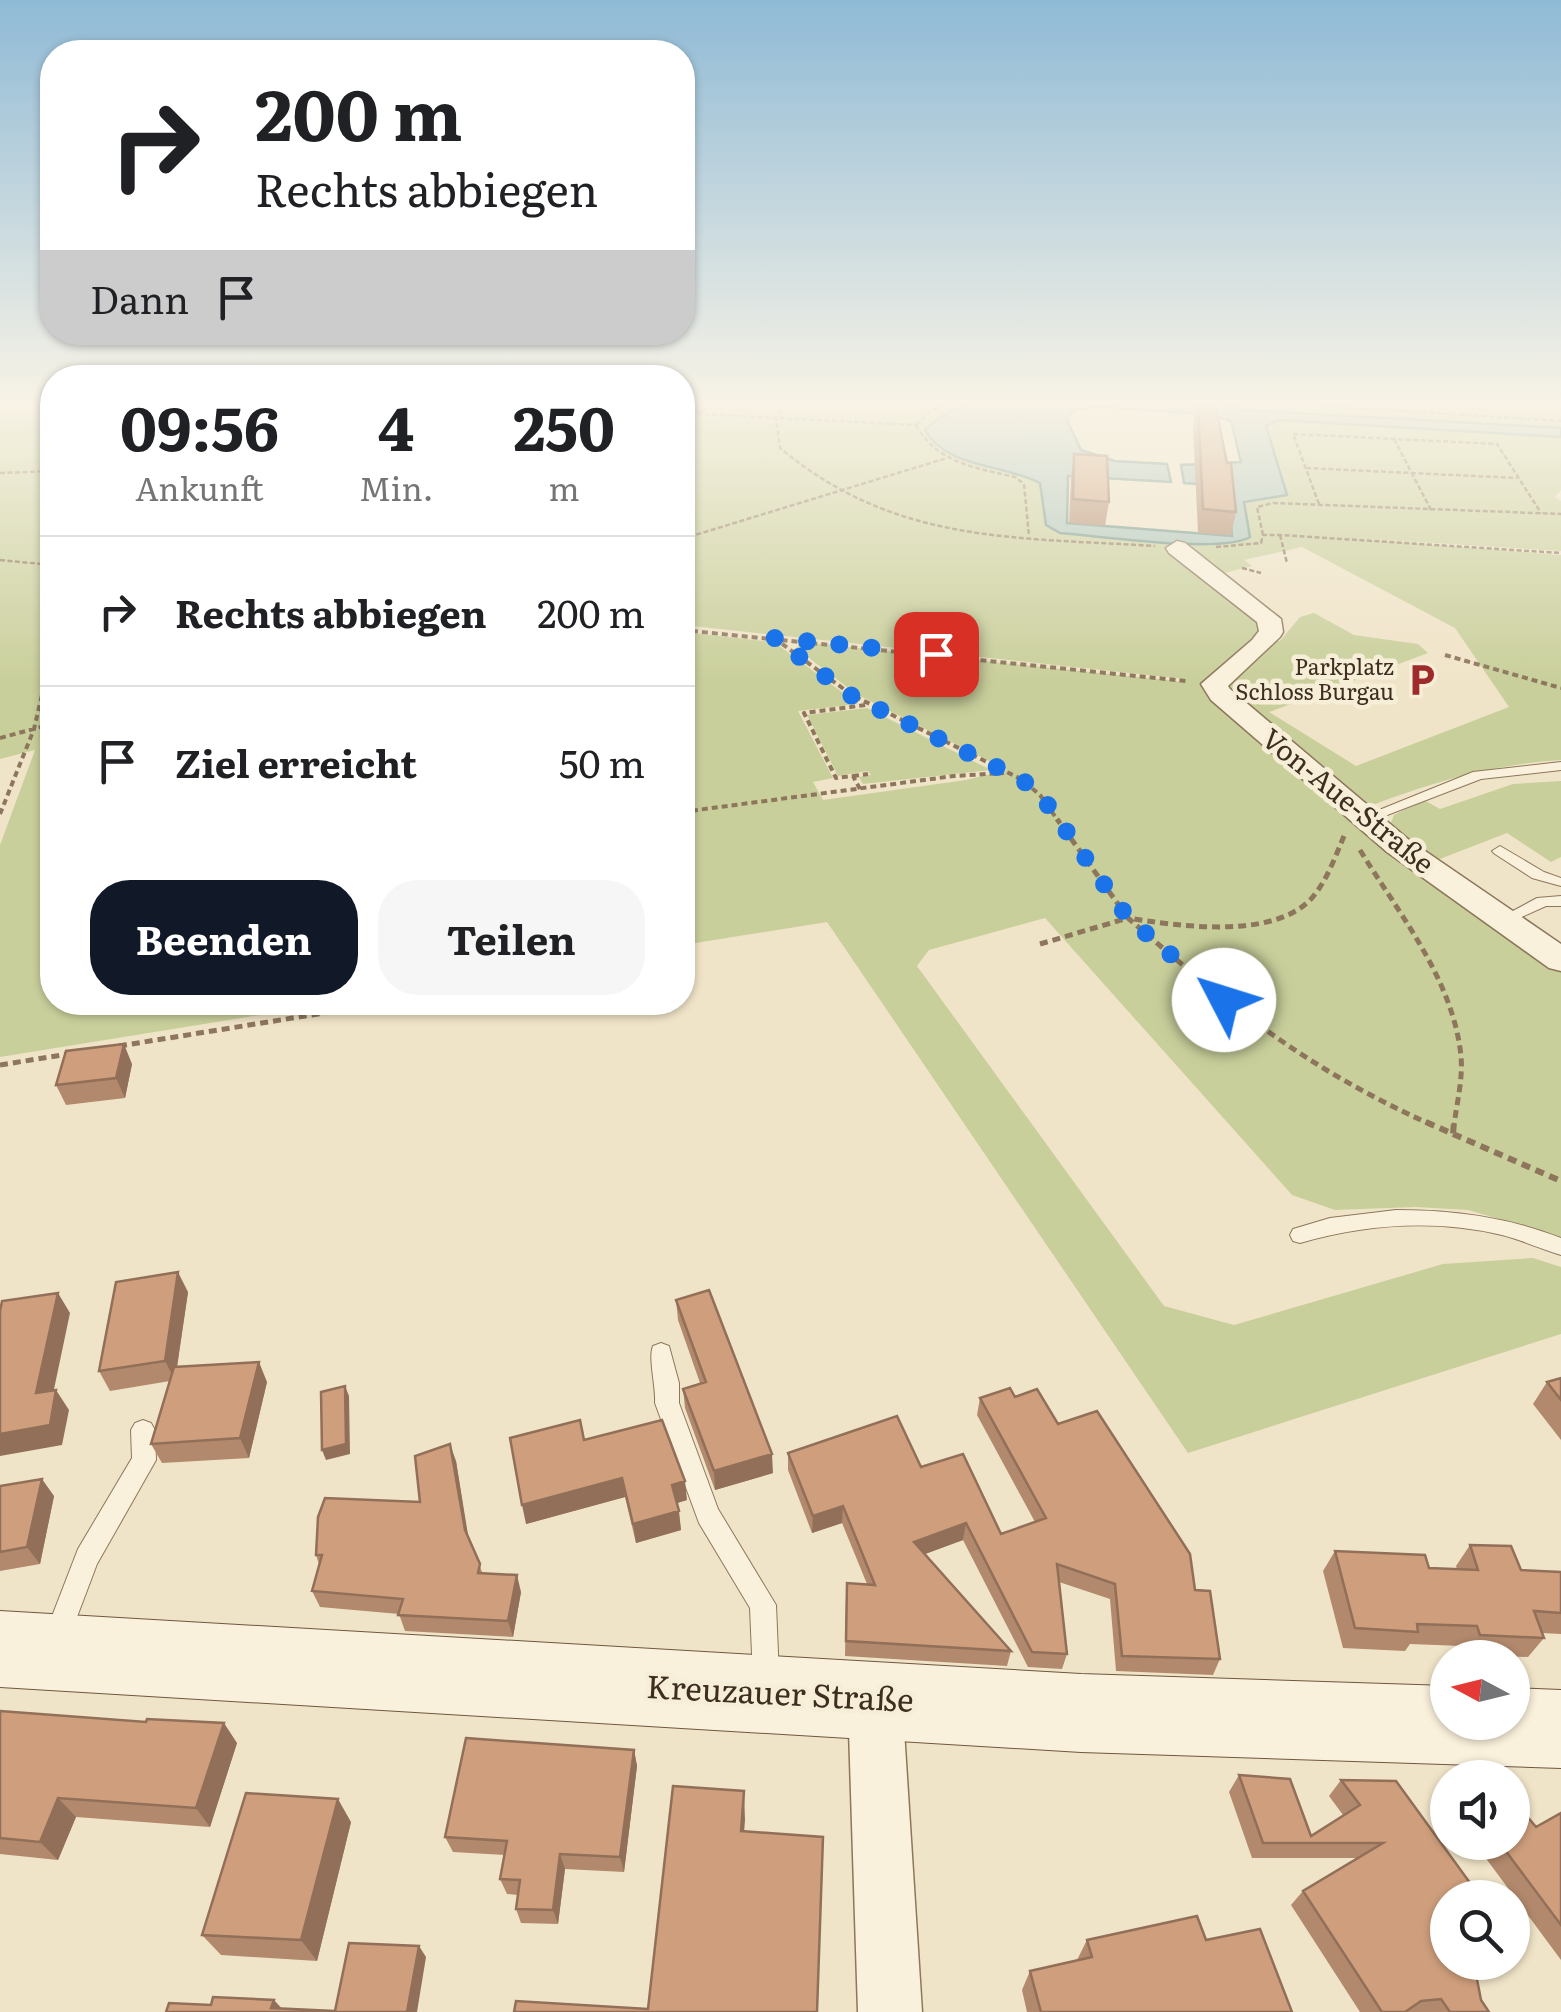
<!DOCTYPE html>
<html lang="de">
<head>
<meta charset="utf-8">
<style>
	body { margin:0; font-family:Literata,serif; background:#f6f6f6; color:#202124; height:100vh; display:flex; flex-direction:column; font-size:38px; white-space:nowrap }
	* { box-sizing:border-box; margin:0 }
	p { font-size:32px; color:#757577 }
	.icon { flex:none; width:55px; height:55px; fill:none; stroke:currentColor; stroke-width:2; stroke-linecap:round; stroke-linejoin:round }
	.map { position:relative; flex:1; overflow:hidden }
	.panel { position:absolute; left:40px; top:365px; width:655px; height:650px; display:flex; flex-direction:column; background:#fff; border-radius:40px; box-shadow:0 2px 8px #0004 }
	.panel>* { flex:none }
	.guide { position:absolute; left:40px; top:40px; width:655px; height:305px; border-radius:40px; box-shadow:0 2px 8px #0004; background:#fff; color:#202124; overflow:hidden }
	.needle { width:65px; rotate:277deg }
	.buttons { position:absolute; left:1430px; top:1640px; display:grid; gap:20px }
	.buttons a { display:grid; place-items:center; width:100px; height:100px; border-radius:50%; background:#fff; box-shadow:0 2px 8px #0004; font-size:50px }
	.pin { position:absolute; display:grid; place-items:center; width:85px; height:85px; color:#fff; margin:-42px; border-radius:20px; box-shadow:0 5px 15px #0006 }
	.me { position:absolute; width:110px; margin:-55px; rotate:310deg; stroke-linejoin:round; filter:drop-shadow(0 0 8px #0008) }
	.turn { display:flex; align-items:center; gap:35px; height:210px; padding:0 50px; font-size:45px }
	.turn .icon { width:130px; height:130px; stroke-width:2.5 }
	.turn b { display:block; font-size:70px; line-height:85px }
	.then { display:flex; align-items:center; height:95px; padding:0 50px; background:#0003; gap:20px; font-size:38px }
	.eta { display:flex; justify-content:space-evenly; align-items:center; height:170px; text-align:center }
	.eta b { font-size:60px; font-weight:700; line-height:70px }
	.action { display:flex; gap:20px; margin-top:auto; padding:20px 50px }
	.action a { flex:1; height:115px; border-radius:40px; background:#111827; color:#fff; font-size:40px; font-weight:700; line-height:115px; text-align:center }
	.action a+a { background:#f6f6f6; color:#202124 }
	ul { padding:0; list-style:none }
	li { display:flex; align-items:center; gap:30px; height:150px; padding:0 50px; border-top:2px solid #e0e0e0 }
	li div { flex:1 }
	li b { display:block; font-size:38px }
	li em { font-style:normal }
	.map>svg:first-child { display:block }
</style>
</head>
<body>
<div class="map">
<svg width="1561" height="2012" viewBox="0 0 1561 2012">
	<rect width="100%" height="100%" fill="#f0e4c8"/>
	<path fill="#c9cf9b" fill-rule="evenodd" d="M 0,400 L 52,400 L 52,1002 L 334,1003 L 0,1057 L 0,845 L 35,750 L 0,759 Z
		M 683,400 L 989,400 L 972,402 L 935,448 C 970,461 1007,466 1040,483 L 1046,525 L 1060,533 C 1099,536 1222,554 1250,536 L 1244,502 L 1286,495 L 1266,426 L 1279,420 L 1561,437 L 1561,490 L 1555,497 L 1561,501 L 1561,551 L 1352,538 L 1561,555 L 1561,760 C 1483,765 1421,786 1349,814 L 1561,968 L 1561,1237 L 1468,1210 L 1416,1207 L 1335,1210 L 1292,1195 L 1045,918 L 929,950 L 917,966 L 1164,1306 L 1234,1325 L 1443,1264 L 1533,1258 L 1561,1267 L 1561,1334 L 1188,1453 L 827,922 L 683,945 L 683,632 L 774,642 L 858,704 L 798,711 L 833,778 L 813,782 L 823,800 L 966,780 L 1007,770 L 856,694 L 796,648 L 803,642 L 1184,682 L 1185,679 L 683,625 ZM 1302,547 L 1455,628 L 1509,707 L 1356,766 L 1269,712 L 1428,653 L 1418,644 L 1354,635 L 1314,613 L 1300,617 L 1280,641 L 1251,639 L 1259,630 L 1257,619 L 1209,577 L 1252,566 L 1244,560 Z
		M 1206,400 L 1561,400 L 1561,428 L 1244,410 Z
		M 867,708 L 991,770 L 863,784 L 859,777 L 871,775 L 868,771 L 838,776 L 807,715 Z
		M 1561,781 L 1561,857 L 1551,862 L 1507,833 L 1432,862 L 1388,830 L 1394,815 L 1424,800 L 1440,809 L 1513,784 Z"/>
	<path fill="#a9c4bc" stroke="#6f938a" stroke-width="2.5" fill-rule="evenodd" d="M 989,400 L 1206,400 L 1244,410 L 1561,428 L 1561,437 L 1279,420 L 1266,426 L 1287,495 L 1244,502 L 1250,537 C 1221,554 1100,536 1060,533 L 1046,525 L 1040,483 C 1003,464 946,468 925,430 C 944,412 963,403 989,400 ZM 1098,407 L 1207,414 L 1231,421 L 1241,462 L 1181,465 L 1184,483 L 1228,486 L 1232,536 L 1067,523 L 1068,476 L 1171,482 L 1167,464 L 1115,461 L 1081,450 L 1066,418 L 1075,410 Z"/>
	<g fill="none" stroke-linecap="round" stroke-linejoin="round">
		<g stroke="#8d765c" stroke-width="2">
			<path id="service" d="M 1561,762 L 1561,770 L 1481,779 L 1369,822 L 1364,823 L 1357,819 L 1473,772 Z
				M 1500,846 L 1544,872 L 1561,878 L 1561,886 L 1532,878 L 1495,854 L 1492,851 Z
				M 1561,896 L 1561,906 L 1546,906 L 1504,925 L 1496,920 L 1537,898 Z
				M 1396,1210 C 1454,1210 1507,1217 1561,1238 L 1561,1255 C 1541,1249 1522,1240 1502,1235 C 1435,1219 1366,1224 1300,1243 L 1293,1241 L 1290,1235 L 1293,1229 L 1330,1218 Z
				M 661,1343 L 669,1346 L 679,1383 L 679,1403 L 718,1509 L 776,1605 L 779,1677 L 775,1686 L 766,1690 L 757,1686 L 753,1677 L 750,1608 L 699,1523 L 655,1403 C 656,1386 648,1358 653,1346 Z
				M 143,1420 L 151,1423 L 155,1430 L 156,1460 L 97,1564 L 66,1646 L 57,1650 L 48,1646 L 44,1637 L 78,1549 L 132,1458 L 131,1430 L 135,1423 Z"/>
		</g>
		<g stroke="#8d765c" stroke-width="3">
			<path id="minor" d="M 1177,541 L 1185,543 L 1281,619 L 1283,632 L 1280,637 L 1228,686 L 1230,689 L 1409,840 L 1561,944 L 1561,971 L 1549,968 L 1387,852 L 1211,700 L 1201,684 L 1252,640 L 1259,631 L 1257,622 L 1169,553 L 1166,548 Z
				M 875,1672 L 894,1680 L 902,1699 L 922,2012 L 858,2012 L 848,1699 L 856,1680 Z"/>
		</g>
		<g stroke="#6f573f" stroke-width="2">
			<path id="secondary" d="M 0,1611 L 1081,1674 L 1448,1686 L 1448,1722 L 1512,1722 L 1512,1688 L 1561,1690 L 1561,1768 L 1081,1752 L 0,1687 Z"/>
		</g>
		<path stroke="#8d765c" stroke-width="2.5" stroke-dasharray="5 2.5" stroke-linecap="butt" d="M 793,400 L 776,417 L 780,448 C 895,544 1013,537 1155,546
			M 1227,400 L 1561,421
			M 682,413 L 916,425
			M 682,419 L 729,400
			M 916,425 C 937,463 976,468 1015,477 L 1024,484 L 1029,536
			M 916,425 L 929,412 L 956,400
			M 1394,439 L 1431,510
			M 1306,468 L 1517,478
			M 0,473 L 52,471
			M 1319,504 L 1293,434 L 1497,444 L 1541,513
			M 1263,535 L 1257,507 L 1273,503 L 1561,514
			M 1280,535 L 1287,563
			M 682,539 L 947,458
			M 1216,547 L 1261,543 L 1263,535 L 1280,535 L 1561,553
			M 0,560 L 52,565
			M 1242,568 L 1261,573"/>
		<path stroke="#8d765c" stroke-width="4" stroke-dasharray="6 4" stroke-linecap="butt" d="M 682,630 L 1186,681
			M 774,638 L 852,695 L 1021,779 L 1040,795 L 1059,822
			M 1445,655 L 1561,688
			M 0,738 L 52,724
			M 853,776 L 868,774
			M 860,789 L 853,776 L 836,778 L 804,713 L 866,705
			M 682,812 L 954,776 L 1004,773
			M 0,814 L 34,729 L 52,652"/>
		<path stroke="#8d765c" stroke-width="5" stroke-dasharray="8 5" stroke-linecap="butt" d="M 1344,836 C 1335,857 1327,881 1311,899 C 1272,940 1178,926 1128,918 C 1230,1007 1307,1069 1432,1125
			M 1360,850 C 1399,914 1453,979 1461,1056 C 1463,1079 1457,1102 1454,1125
			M 1040,944 L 1128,918 L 1057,819
			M 119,1046 L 392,1002
			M 0,1065 L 68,1054"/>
		<path stroke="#8d765c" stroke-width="6" stroke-dasharray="9 6" stroke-linecap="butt" d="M 1426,1122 L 1453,1134 L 1454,1122
			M 1453,1134 L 1561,1181"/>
		<use href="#service" fill="#faf1dc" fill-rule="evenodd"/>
		<use href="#minor" fill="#faf1dc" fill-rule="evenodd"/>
		<use href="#secondary" fill="#faf1dc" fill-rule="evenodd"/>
	</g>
	<path fill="#b2896c" d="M 1198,403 L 1236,512 L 1231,535 L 1198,533 L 1193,425 Z
		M 1074,454 L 1109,502 L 1105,526 L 1069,523 L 1071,477 Z
		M 132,1064 L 125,1098 L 66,1105 L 56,1085 Z
		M 188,1292 L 177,1367 L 267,1382 L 249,1458 L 162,1463 L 151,1444 L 170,1381 L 110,1391 L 99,1371 Z
		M 676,1300 L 773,1473 L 715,1490 L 685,1408 L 683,1389 L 700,1383 L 678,1320 Z
		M 1561,1378 L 1561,1440 L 1533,1404 L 1547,1382 Z
		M 1015,1397 L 1058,1424 L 1195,1590 L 1220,1659 L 1213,1675 L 1116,1671 L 1110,1599 L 1059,1582 L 1067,1654 L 1062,1669 L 1028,1667 L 963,1540 L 924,1554 L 1011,1651 L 1007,1666 L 845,1656 L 846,1599 L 867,1584 L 842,1523 L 812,1533 L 788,1470 L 788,1453 L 921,1467 L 1001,1534 L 1035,1522 L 977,1415 L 980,1398 Z
		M 584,1440 L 687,1500 L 677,1503 L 681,1530 L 636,1543 L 625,1497 L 526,1524 Z
		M 456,1461 L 468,1539 L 483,1574 L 521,1592 L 513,1637 L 405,1631 L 399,1614 L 320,1607 L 312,1591 L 319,1564 L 316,1555 L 420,1502 Z
		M 0,1486 L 54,1496 L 40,1564 L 0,1571 Z
		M 1470,1545 L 1521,1570 L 1561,1572 L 1561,1634 L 1542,1633 L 1544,1638 L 1528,1657 L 1465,1655 L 1462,1646 L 1410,1644 L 1405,1651 L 1343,1648 L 1323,1571 L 1335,1551 L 1429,1568 L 1457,1569 L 1456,1566 Z
		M 0,1711 L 237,1743 L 210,1827 L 76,1817 L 58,1860 L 0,1854 Z
		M 634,1750 L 637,1766 L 624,1872 L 565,1869 L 558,1924 L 521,1923 L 516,1909 L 518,1895 L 507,1894 L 500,1879 L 505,1855 L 453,1852 L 445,1837 Z
		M 1239,1775 L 1311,1836 L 1343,1815 L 1329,1796 L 1341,1780 L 1474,1965 L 1481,2000 L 1489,2012 L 1360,2012 L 1291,1905 L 1303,1891 L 1357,1858 L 1252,1858 L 1229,1792 Z
		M 1561,1813 L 1561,1960 L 1479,1849 L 1485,1842 L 1512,1842 Z
		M 351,1822 L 317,1961 L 221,1955 L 202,1935 Z
		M 1087,1940 L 1206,1940 L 1292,2012 L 1027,2012 L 1022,1990 L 1030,1971 L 1077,1960 Z"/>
	<path fill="#916f58" d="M 124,1044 L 132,1064 L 125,1098 L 116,1078 Z
		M 178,1272 L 188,1292 L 175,1380 L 165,1361 Z
		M 58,1293 L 70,1313 L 49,1413 L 36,1393 Z
		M 259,1362 L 267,1382 L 249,1458 L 240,1438 Z
		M 345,1386 L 349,1396 L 350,1454 L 326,1460 L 322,1450 Z
		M 56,1390 L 69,1410 L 62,1445 L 0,1456 L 0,1434 Z
		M 450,1444 L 456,1461 L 470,1547 L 465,1530 Z
		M 772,1454 L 773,1473 L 715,1490 L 714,1471 Z
		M 622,1478 L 625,1497 L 526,1524 L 522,1505 Z
		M 42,1479 L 54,1496 L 40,1564 L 27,1547 Z
		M 685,1481 L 687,1500 L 674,1504 L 672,1485 Z
		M 843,1506 L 842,1523 L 812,1533 L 813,1516 Z
		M 679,1511 L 681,1530 L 636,1543 L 633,1524 Z
		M 966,1523 L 963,1540 L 912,1559 L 914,1542 Z
		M 517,1575 L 521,1592 L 513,1637 L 508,1621 Z
		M 224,1723 L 237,1743 L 210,1827 L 196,1808 Z
		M 634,1750 L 637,1766 L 624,1872 L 620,1857 Z
		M 744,1791 L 745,1820 L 742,1859 L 741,1831 Z
		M 58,1798 L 76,1817 L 58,1860 L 40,1842 Z
		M 338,1799 L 351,1822 L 317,1961 L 301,1940 Z
		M 560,1854 L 565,1869 L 558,1924 L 553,1910 Z
		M 419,1946 L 426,1957 L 417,2012 L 407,2012 Z
		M 274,2000 L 284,2011 L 271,2008 Z"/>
	<path fill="#cf9f7d" stroke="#916f58" stroke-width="2.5" d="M 1198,403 L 1215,403 L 1227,463 L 1231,463 L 1236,512 L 1203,509 Z
		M 1074,454 L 1107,456 L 1109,502 L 1073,499 Z
		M 124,1044 L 116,1078 L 56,1085 L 66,1051 Z
		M 178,1272 L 165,1361 L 99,1371 L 116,1282 Z
		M 709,1290 L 772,1454 L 714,1471 L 683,1389 L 706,1382 L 676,1300 Z
		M 58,1293 L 36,1393 L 56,1390 L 50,1425 L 0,1434 L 0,1311 L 2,1301 Z
		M 259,1362 L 240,1438 L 151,1444 L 174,1367 Z
		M 1561,1378 L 1561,1400 L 1547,1382 Z
		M 345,1386 L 346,1444 L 322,1450 L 321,1392 Z
		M 1010,1388 L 1015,1397 L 1037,1389 L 1058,1424 L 1097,1411 L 1190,1554 L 1195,1590 L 1210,1591 L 1220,1659 L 1122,1656 L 1115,1584 L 1057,1564 L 1067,1654 L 1032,1652 L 966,1523 L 914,1542 L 1011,1651 L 846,1641 L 847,1583 L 875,1585 L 843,1506 L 813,1516 L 788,1453 L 897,1416 L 921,1467 L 963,1454 L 1001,1534 L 1046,1518 L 980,1398 Z
		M 580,1420 L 584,1440 L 662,1420 L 685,1481 L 672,1485 L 679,1511 L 633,1524 L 622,1478 L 522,1505 L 510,1438 Z
		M 450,1444 L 465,1530 L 480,1564 L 478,1573 L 517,1575 L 508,1621 L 398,1615 L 403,1599 L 312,1591 L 322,1555 L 316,1555 L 318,1517 L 325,1498 L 420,1502 L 415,1456 Z
		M 42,1479 L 27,1547 L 0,1552 L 0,1486 Z
		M 1470,1545 L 1511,1546 L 1521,1570 L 1561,1572 L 1561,1613 L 1534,1611 L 1544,1638 L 1480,1635 L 1477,1626 L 1417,1624 L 1418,1632 L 1355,1628 L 1335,1551 L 1425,1555 L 1429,1568 L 1478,1570 Z
		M 0,1711 L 146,1722 L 147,1719 L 224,1723 L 196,1808 L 58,1798 L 40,1842 L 0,1838 Z
		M 466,1738 L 634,1750 L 620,1857 L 560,1854 L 553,1910 L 516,1909 L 520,1880 L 500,1879 L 507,1841 L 445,1837 Z
		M 1239,1775 L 1290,1779 L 1311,1836 L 1360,1805 L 1341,1780 L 1396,1781 L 1481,1898 L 1448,1898 L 1448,1962 L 1476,1962 L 1474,1964 L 1481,2000 L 1489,2012 L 1450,2012 L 1441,1999 L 1421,2001 L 1405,2012 L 1382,2012 L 1303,1891 L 1383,1843 L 1263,1843 Z
		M 673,1786 L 744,1791 L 741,1831 L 823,1837 L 817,2012 L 514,2012 L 516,2001 L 648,2009 Z
		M 246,1793 L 338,1799 L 301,1940 L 202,1935 Z
		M 1561,1813 L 1561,1925 L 1499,1842 L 1512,1842 L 1512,1823 L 1526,1815 L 1536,1827 Z
		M 1197,1916 L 1206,1940 L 1260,1929 L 1292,2012 L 1041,2012 L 1030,1971 L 1092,1957 L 1087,1940 Z
		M 349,1943 L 419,1946 L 407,2012 L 166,2012 L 169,2003 L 211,2005 L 213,1997 L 274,2000 L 271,2008 L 335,2011 Z"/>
	<linearGradient id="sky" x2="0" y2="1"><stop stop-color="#8fbad6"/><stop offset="0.59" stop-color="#f8f3e6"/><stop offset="1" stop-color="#f8f3e6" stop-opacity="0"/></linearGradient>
	<rect width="1561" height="682" fill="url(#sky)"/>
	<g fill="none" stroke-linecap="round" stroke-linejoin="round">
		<path stroke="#1a73e8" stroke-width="18" stroke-dasharray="0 32.4" d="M 936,654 L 774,638 L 852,696 L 1021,779 L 1040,794 L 1128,918 L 1224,1000"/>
	</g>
	<defs>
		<g id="parking-bare" transform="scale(2.7)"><path d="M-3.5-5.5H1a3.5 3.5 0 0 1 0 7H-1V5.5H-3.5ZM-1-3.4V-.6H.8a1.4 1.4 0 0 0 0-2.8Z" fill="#9e2a2b" stroke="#f7eed8" stroke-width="2.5" paint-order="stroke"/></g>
	</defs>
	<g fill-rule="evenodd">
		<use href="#parking-bare" x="1422" y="680"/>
	</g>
	<g text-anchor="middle" stroke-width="9" stroke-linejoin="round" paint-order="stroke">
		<g font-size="22" fill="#3d2e20" stroke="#f7eed8" text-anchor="end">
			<text x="1394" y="675">Parkplatz<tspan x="1394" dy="25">Schloss Burgau</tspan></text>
		</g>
		<g font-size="28" fill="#3d2e20" stroke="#f7eed8">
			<text transform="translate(1348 801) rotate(39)" y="10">Von-Aue-Straße</text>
		</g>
		<g font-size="32" fill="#3d2e20" stroke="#f7eed8">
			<text transform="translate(780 1694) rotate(3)" y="11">Kreuzauer Straße</text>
		</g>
	</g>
</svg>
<div class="buttons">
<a><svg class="needle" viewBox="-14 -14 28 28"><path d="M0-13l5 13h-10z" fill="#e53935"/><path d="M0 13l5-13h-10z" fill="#757577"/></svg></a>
<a><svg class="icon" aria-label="sound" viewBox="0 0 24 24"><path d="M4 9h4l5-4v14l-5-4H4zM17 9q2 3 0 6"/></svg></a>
<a><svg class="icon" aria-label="search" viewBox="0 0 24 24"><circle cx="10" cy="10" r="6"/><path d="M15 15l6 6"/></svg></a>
</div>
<div class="pin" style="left:936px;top:654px;background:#d93025"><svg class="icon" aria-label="arrive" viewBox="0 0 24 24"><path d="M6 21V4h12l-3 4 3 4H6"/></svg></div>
<svg class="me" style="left:1224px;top:1000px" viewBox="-20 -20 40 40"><circle r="19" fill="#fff"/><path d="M0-13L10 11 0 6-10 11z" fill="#1a73e8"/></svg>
<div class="guide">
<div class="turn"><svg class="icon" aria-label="right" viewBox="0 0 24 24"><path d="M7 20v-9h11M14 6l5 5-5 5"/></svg><div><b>200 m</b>Rechts abbiegen</div></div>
<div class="then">Dann<svg class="icon" aria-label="arrive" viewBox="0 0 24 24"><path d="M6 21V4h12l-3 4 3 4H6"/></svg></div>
</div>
<section class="panel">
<div class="eta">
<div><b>09:56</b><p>Ankunft</p></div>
<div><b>4</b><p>Min.</p></div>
<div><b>250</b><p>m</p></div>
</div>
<ul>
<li><svg class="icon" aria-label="right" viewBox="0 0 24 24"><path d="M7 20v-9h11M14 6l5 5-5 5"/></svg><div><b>Rechts abbiegen</b></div><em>200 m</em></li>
<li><svg class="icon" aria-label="arrive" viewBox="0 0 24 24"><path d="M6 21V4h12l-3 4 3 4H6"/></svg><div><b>Ziel erreicht</b></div><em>50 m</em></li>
</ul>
<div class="action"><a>Beenden</a><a>Teilen</a></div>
</section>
</div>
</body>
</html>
